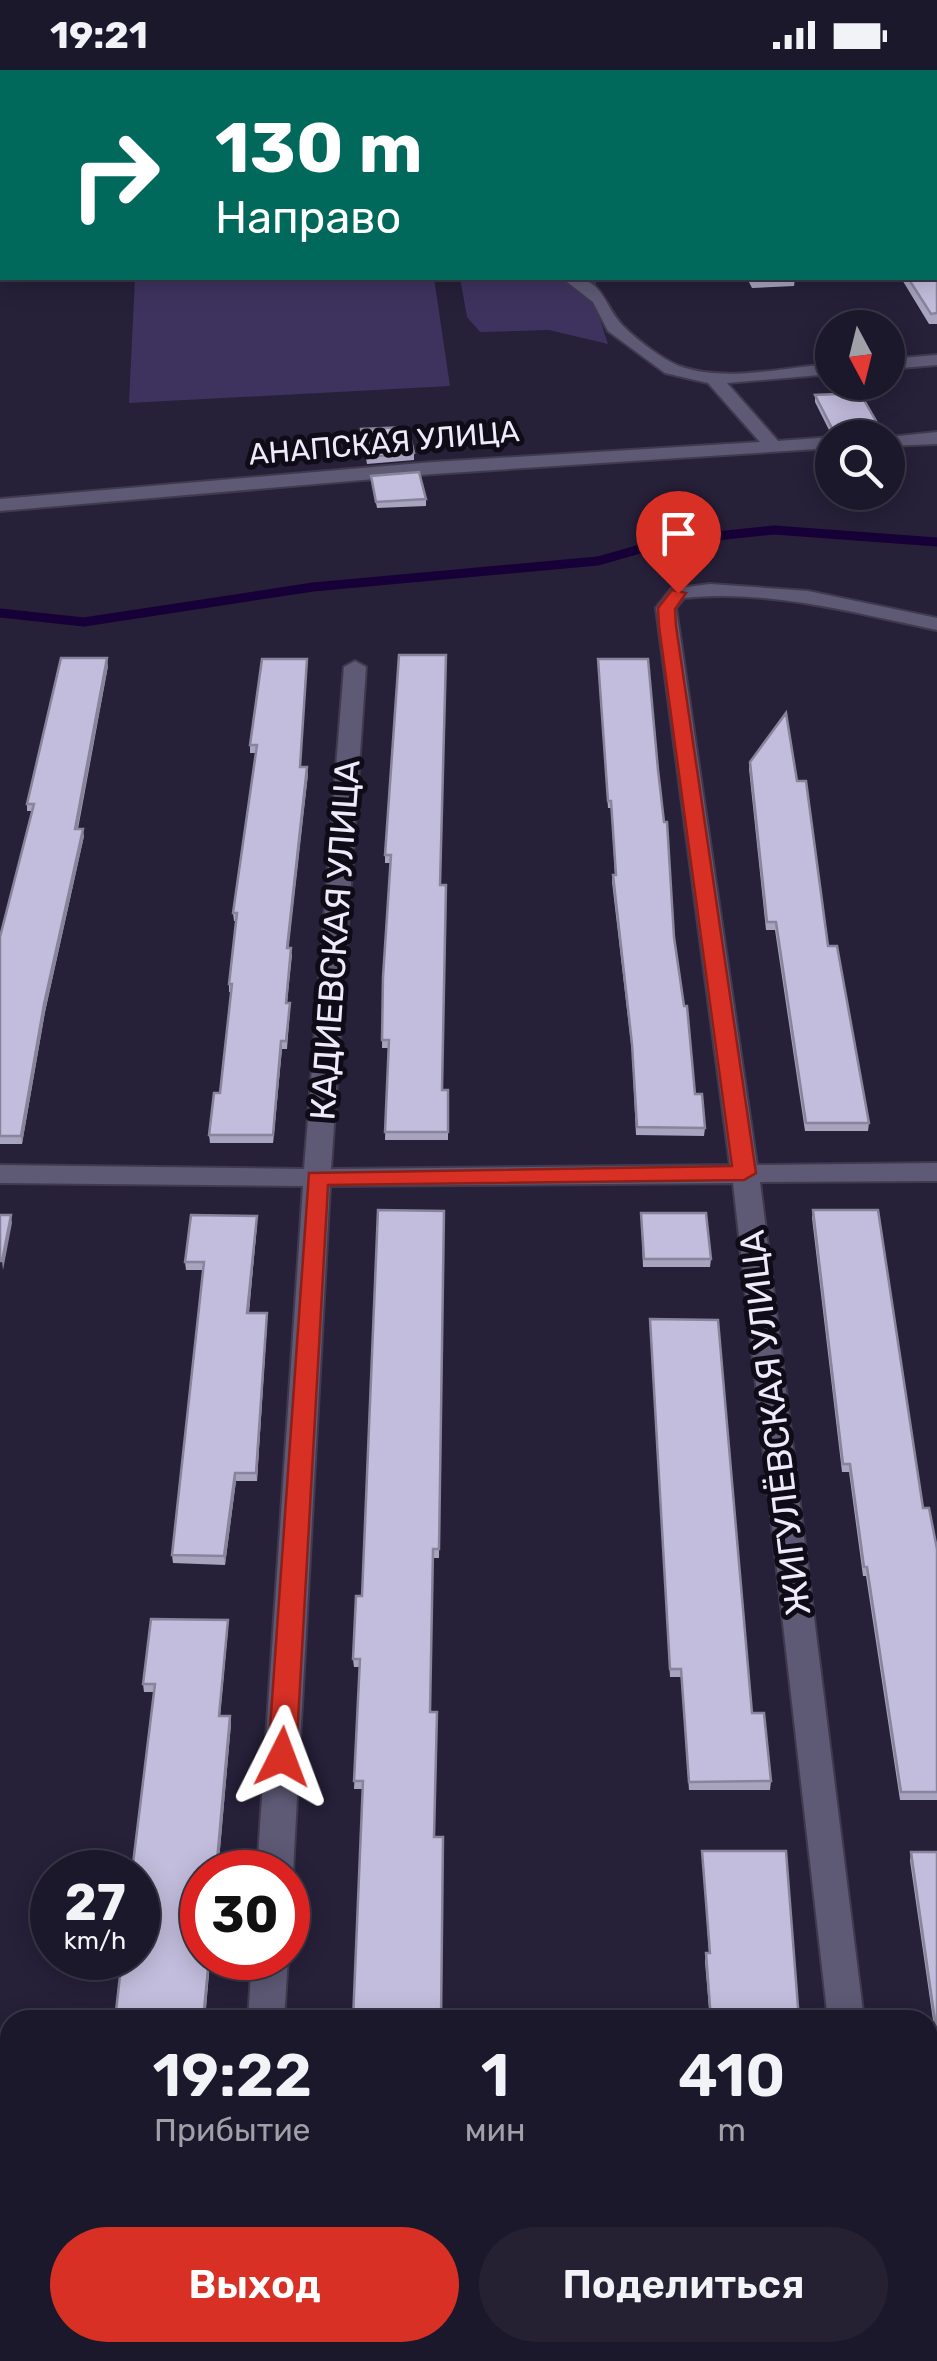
<!DOCTYPE html>
<html lang="ru">
<head>
<meta charset="utf-8">
<style>
	body { margin:0; font-family:Rubik,sans-serif; background:#252133; color:#f1f3f6; height:100vh; display:flex; flex-direction:column; font-size:38px; white-space:nowrap }
	* { box-sizing:border-box; margin:0 }
	p { font-size:32px; color:#a0a0a9 }
	.icon { flex:none; width:55px; height:55px; fill:none; stroke:currentColor; stroke-width:2; stroke-linecap:round; stroke-linejoin:round }
	.map { position:relative; flex:1; overflow:hidden }
	.panel { position:absolute; left:0px; top:1940px; width:938px; height:352px; display:flex; flex-direction:column; background:#1c182b; border-radius:30px 30px 0 0; box-shadow:0 5px 25px #0003,0 0 0 2px #3a3747 }
	.panel>* { flex:none }
	.banner { position:absolute; left:0px; top:0px; width:938px; height:210px; box-shadow:0 5px 25px #0003,0 0 0 2px #3a3747; background:#00695c; color:#fff; overflow:hidden }
	.needle { width:65px; rotate:173deg }
	.fabs { position:absolute; left:815px; top:240px; display:grid; gap:20px }
	.fabs a { display:grid; place-items:center; width:90px; height:90px; border-radius:50%; background:#1c182b; box-shadow:0 5px 25px #0003,0 0 0 2px #3a3747; font-size:50px }
	.speed { position:absolute; left:30px; top:1780px; display:flex; gap:20px; font-size:50px; font-weight:700; text-align:center }
	.speed>* { display:grid; place-content:center; width:130px; height:130px; border-radius:50%; background:#1c182b; box-shadow:0 5px 25px #0003,0 0 0 2px #3a3747; line-height:1 }
	.speed small { font-size:25px; font-weight:400 }
	.speed .limit { border:15px solid #d22; background:#fff; color:#111 }
	.pin { position:absolute; display:grid; place-items:center; width:85px; height:85px; color:#fff; margin:-102px -42px; border-radius:50% 50% 50% 0; rotate:-45deg; box-shadow:0 0 10px #0007 }
	.pin .icon { rotate:45deg }
	.me { position:absolute; width:110px; margin:-55px; rotate:3deg; stroke-linejoin:round; filter:drop-shadow(0 0 8px #0008) }
	.turn { display:flex; align-items:center; gap:35px; height:210px; padding:0 50px; font-size:45px }
	.turn .icon { width:130px; height:130px; stroke-width:2.5 }
	.turn b { display:block; font-size:70px; line-height:85px }
	.eta { display:flex; justify-content:space-evenly; align-items:center; height:170px; text-align:center }
	.eta b { font-size:60px; font-weight:600; line-height:70px }
	.button { display:flex; gap:20px; margin-top:auto; padding:20px 50px }
	.button a { flex:1; height:115px; border-radius:60px; background:#d93025; color:#fff; font-size:40px; font-weight:600; line-height:115px; text-align:center }
	.button a+a { background:#252133; color:#f1f3f6 }
	.status { display:flex; justify-content:space-between; align-items:center; height:70px; padding:0 50px; background:#1c182b; direction:ltr }
	.status svg { height:28px; fill:currentColor }
	.map>svg:first-child { display:block }
</style>
</head>
<body>
<div class="status"><b>19:21</b><svg viewBox="0 0 49 12"><path d="M0 12V9h3v3zM5 12V6h3v6zM10 12V3h3v9zM15 12V0h3v12zM26 1h20v11H26zM47 4h2v5h-2z"/></svg></div>
<div class="map">
<svg width="937" height="2291" viewBox="0 0 937 2291">
	<rect width="100%" height="100%" fill="#262039"/>
	<path fill="#3e335e" d="M 428,0 L 830,0 L 428,2 Z
		M 135,208 L 434,208 L 450,316 L 129,333 Z
		M 460,208 L 596,208 L 596,237 L 608,274 L 549,260 L 480,262 L 467,247 Z"/>
	<g fill="none" stroke-linecap="round" stroke-linejoin="round">
		<path stroke="#160037" stroke-width="9" d="M 0,543 L 84,552 L 313,517 L 598,491 L 668,471 L 774,460 L 937,472"/>
		<g stroke="#413a4f" stroke-width="4">
			<path id="minor" d="M 935,83 L 937,83 L 937,93 L 935,93 Z
				M 562,208 C 605,205 601,233 623,256 C 636,269 662,289 679,296 C 726,313 784,297 832,294 L 832,304 L 727,313 L 778,371 L 832,367 L 832,378 L 433,404 L 0,441 L 0,429 L 433,392 L 760,372 L 708,313 L 665,303 L 608,261 L 593,232 Z
				M 937,285 L 937,295 L 888,299 L 888,289 Z
				M 937,362 L 937,374 L 888,376 L 888,368 L 880,368 Z
				M 710,514 L 808,521 L 937,548 L 937,560 C 853,543 770,519 684,528 L 676,538 L 757,1095 L 937,1093 L 937,1111 L 760,1112 L 864,1950 L 828,1950 L 733,1113 L 330,1116 L 293,1802 L 288,1812 L 288,1802 L 257,1802 L 303,1116 L 0,1113 L 0,1095 L 304,1099 L 344,597 L 355,591 L 366,597 L 331,1099 L 730,1095 L 656,538 L 671,519 Z
				M 252,1888 L 288,1887 L 284,1950 L 248,1950 Z
				M 225,2282 L 265,2282 L 265,2291 L 225,2291 Z
				M 866,2282 L 906,2282 L 907,2291 L 867,2291 Z"/>
		</g>
		<use href="#minor" fill="#5e5975" fill-rule="evenodd"/>
	</g>
	<path fill="#a8a3be" d="M 937,173 L 937,254 L 929,254 L 901,208 L 935,208 Z
		M 747,208 L 795,208 L 794,216 L 752,218 Z
		M 815,325 L 880,358 L 879,364 L 885,368 L 833,368 L 815,332 Z
		M 361,359 L 414,383 L 414,390 L 367,394 Z
		M 888,372 L 903,399 L 902,406 L 888,407 Z
		M 371,406 L 426,429 L 426,436 L 377,438 Z
		M 399,585 L 440,815 L 442,1020 L 448,1020 L 448,1070 L 385,1070 L 388,978 L 382,978 L 383,907 L 391,793 L 385,793 L 385,785 Z
		M 262,589 L 301,697 L 308,704 L 288,878 L 292,885 L 287,933 L 290,933 L 290,940 L 287,979 L 282,979 L 273,1073 L 210,1073 L 209,1065 L 220,1023 L 232,922 L 229,922 L 229,914 L 236,851 L 234,851 L 233,843 L 256,683 L 250,683 L 250,675 Z
		M 598,589 L 658,700 L 674,867 L 695,1024 L 705,1058 L 704,1066 L 636,1065 L 632,982 L 612,812 L 613,805 L 615,805 L 611,738 L 608,738 Z
		M 108,596 L 78,759 L 84,766 L 45,942 L 22,1074 L 0,1074 L 0,867 L 32,741 L 27,741 L 27,734 Z
		M 750,692 L 797,711 L 828,876 L 869,1053 L 868,1061 L 805,1061 L 775,860 L 766,860 L 749,699 Z
		M 813,1140 L 937,1479 L 937,1730 L 900,1730 L 866,1506 L 863,1506 L 849,1402 L 842,1402 L 812,1148 Z
		M 444,1141 L 439,1488 L 433,1488 L 430,1642 L 441,1950 L 362,1719 L 354,1719 L 360,1597 L 354,1597 L 353,1589 L 362,1526 Z
		M 641,1143 L 711,1189 L 710,1197 L 643,1197 Z
		M 257,1154 L 249,1243 L 267,1243 L 267,1252 L 257,1411 L 236,1411 L 225,1495 L 173,1493 L 172,1485 L 203,1200 L 186,1200 L 185,1192 Z
		M 650,1249 L 771,1711 L 770,1720 L 689,1720 L 681,1607 L 670,1607 Z
		M 228,1558 L 220,1646 L 230,1646 L 231,1654 L 205,1950 L 115,1950 L 154,1622 L 144,1622 L 143,1614 Z
		M 702,1781 L 799,1950 L 710,1950 L 705,1892 L 706,1883 L 709,1883 Z
		M 911,1782 L 937,1782 L 937,1978 L 910,1791 Z"/>
	<path fill="#88849b" d="M 107,588 L 108,596 L 76,766 L 75,759 Z
		M 307,697 L 308,704 L 288,885 L 287,878 Z
		M 83,759 L 84,766 L 45,942 L 22,1074 L 21,1066 L 44,934 Z
		M 281,971 L 282,979 L 273,1073 L 273,1065 Z
		M 11,1145 L 12,1153 L 3,1200 L 2,1191 Z
		M 257,1146 L 257,1154 L 248,1252 L 247,1243 Z
		M 267,1243 L 267,1252 L 257,1411 L 256,1403 Z
		M 235,1403 L 236,1411 L 225,1495 L 224,1486 Z
		M 228,1550 L 228,1558 L 219,1654 L 219,1646 Z
		M 230,1646 L 231,1654 L 218,1802 L 216,1802 Z
		M 209,1888 L 210,1888 L 205,1950 L 203,1950 Z"/>
	<path fill="#c3bddd" stroke="#88849b" stroke-width="2.5" d="M 935,130 L 937,130 L 937,159 L 935,160 Z
		M 937,173 L 937,243 L 931,244 L 908,208 L 935,208 L 935,174 Z
		M 860,323 L 880,358 L 878,364 L 884,365 L 885,368 L 837,368 L 815,325 Z
		M 408,357 L 414,383 L 367,387 L 361,359 Z
		M 888,372 L 903,399 L 888,400 Z
		M 419,402 L 426,429 L 376,432 L 371,406 Z
		M 399,585 L 446,585 L 440,815 L 446,815 L 442,1020 L 448,1020 L 448,1062 L 385,1062 L 389,970 L 382,970 L 383,907 L 391,785 L 385,785 Z
		M 61,588 L 107,588 L 75,759 L 83,759 L 44,934 L 21,1066 L 0,1066 L 0,867 L 34,734 L 27,734 Z
		M 262,589 L 307,589 L 300,697 L 307,697 L 287,878 L 291,878 L 286,933 L 290,933 L 286,971 L 281,971 L 273,1065 L 209,1065 L 214,1023 L 220,1023 L 232,914 L 229,914 L 237,843 L 233,843 L 257,675 L 250,675 Z
		M 598,589 L 648,589 L 658,700 L 664,752 L 667,752 L 674,867 L 684,936 L 687,936 L 695,1024 L 702,1024 L 705,1058 L 637,1057 L 632,974 L 613,805 L 616,805 L 611,731 L 608,731 Z
		M 786,643 L 797,711 L 806,711 L 828,876 L 837,876 L 869,1053 L 806,1053 L 776,852 L 767,852 L 750,692 Z
		M 378,1140 L 444,1141 L 439,1479 L 433,1479 L 430,1642 L 437,1642 L 434,1767 L 443,1767 L 441,1950 L 353,1950 L 363,1711 L 354,1711 L 360,1589 L 353,1589 L 356,1526 L 362,1526 Z
		M 813,1140 L 878,1140 L 923,1438 L 929,1438 L 937,1479 L 937,1722 L 901,1722 L 867,1497 L 864,1497 L 850,1394 L 843,1394 Z
		M 641,1143 L 706,1143 L 711,1189 L 644,1189 Z
		M 0,1145 L 11,1145 L 2,1191 L 0,1191 Z
		M 191,1145 L 257,1146 L 247,1243 L 267,1243 L 256,1403 L 235,1403 L 224,1486 L 172,1485 L 204,1192 L 185,1192 Z
		M 650,1249 L 718,1250 L 752,1643 L 764,1643 L 771,1711 L 689,1712 L 681,1599 L 670,1599 Z
		M 151,1549 L 228,1550 L 219,1646 L 230,1646 L 216,1802 L 202,1802 L 202,1888 L 209,1888 L 203,1950 L 115,1950 L 122,1888 L 138,1888 L 138,1802 L 132,1802 L 155,1614 L 143,1614 Z
		M 702,1781 L 786,1781 L 799,1950 L 711,1950 L 706,1883 L 710,1883 Z
		M 911,1782 L 937,1782 L 937,1965 Z
		M 88,2282 L 185,2282 L 184,2291 L 87,2291 Z
		M 337,2282 L 434,2282 L 434,2291 L 337,2291 Z
		M 708,2282 L 805,2282 L 806,2291 L 708,2291 Z"/>
	<path fill="#d93025" stroke="#8d1f18" stroke-width="2.5" d="M 672,520 L 686,523 L 675,539 L 676,556 L 756,1103 L 744,1110 L 328,1115 L 296,1687 L 292,1695 L 282,1698 L 272,1695 L 268,1687 L 309,1103 L 732,1096 L 659,556 L 658,538 Z"/>
	<g text-anchor="middle" stroke-width="10" stroke-linejoin="round" paint-order="stroke">
		<g font-size="30" fill="#edeafb" stroke="#0f0c17">
			<text transform="translate(384 373) rotate(-5)" y="10">АНАПСКАЯ УЛИЦА</text>
		</g>
		<g font-size="35" fill="#edeafb" stroke="#0f0c17">
			<text transform="translate(335 870) rotate(-86)" y="12">КАДИЕВСКАЯ УЛИЦА</text>
			<text transform="translate(775 1353) rotate(-97)" y="12">ЖИГУЛЁВСКАЯ УЛИЦА</text>
		</g>
	</g>
</svg>
<div class="fabs">
<a><svg class="needle" viewBox="-14 -14 28 28"><path d="M0-13l5 13h-10z" fill="#e53935"/><path d="M0 13l5-13h-10z" fill="#a0a0a9"/></svg></a>
<a><svg class="icon" aria-label="search" viewBox="0 0 24 24"><circle cx="10" cy="10" r="6"/><path d="M15 15l6 6"/></svg></a>
</div>
<div class="speed"><div>27<small>km/h</small></div><div class="limit">30</div></div>
<div class="pin" style="left:678px;top:523px;background:#d93025"><svg class="icon" aria-label="arrive" viewBox="0 0 24 24"><path d="M6 21V4h12l-3 4 3 4H6"/></svg></div>
<svg class="me" style="left:282px;top:1687px" viewBox="-20 -20 40 40"><path d="M0-17L14 15 0 8-14 15z" fill="#d93025" stroke="#fff" stroke-width="4"/></svg>
<div class="banner">
<div class="turn"><svg class="icon" aria-label="right" viewBox="0 0 24 24"><path d="M7 20v-9h11M14 6l5 5-5 5"/></svg><div><b>130 m</b>Направо</div></div>
</div>
<section class="panel">
<div class="eta">
<div><b>19:22</b><p>Прибытие</p></div>
<div><b>1</b><p>мин</p></div>
<div><b>410</b><p>m</p></div>
</div>
<div class="button"><a>Выход</a><a>Поделиться</a></div>
</section>
</div>
</body>
</html>
